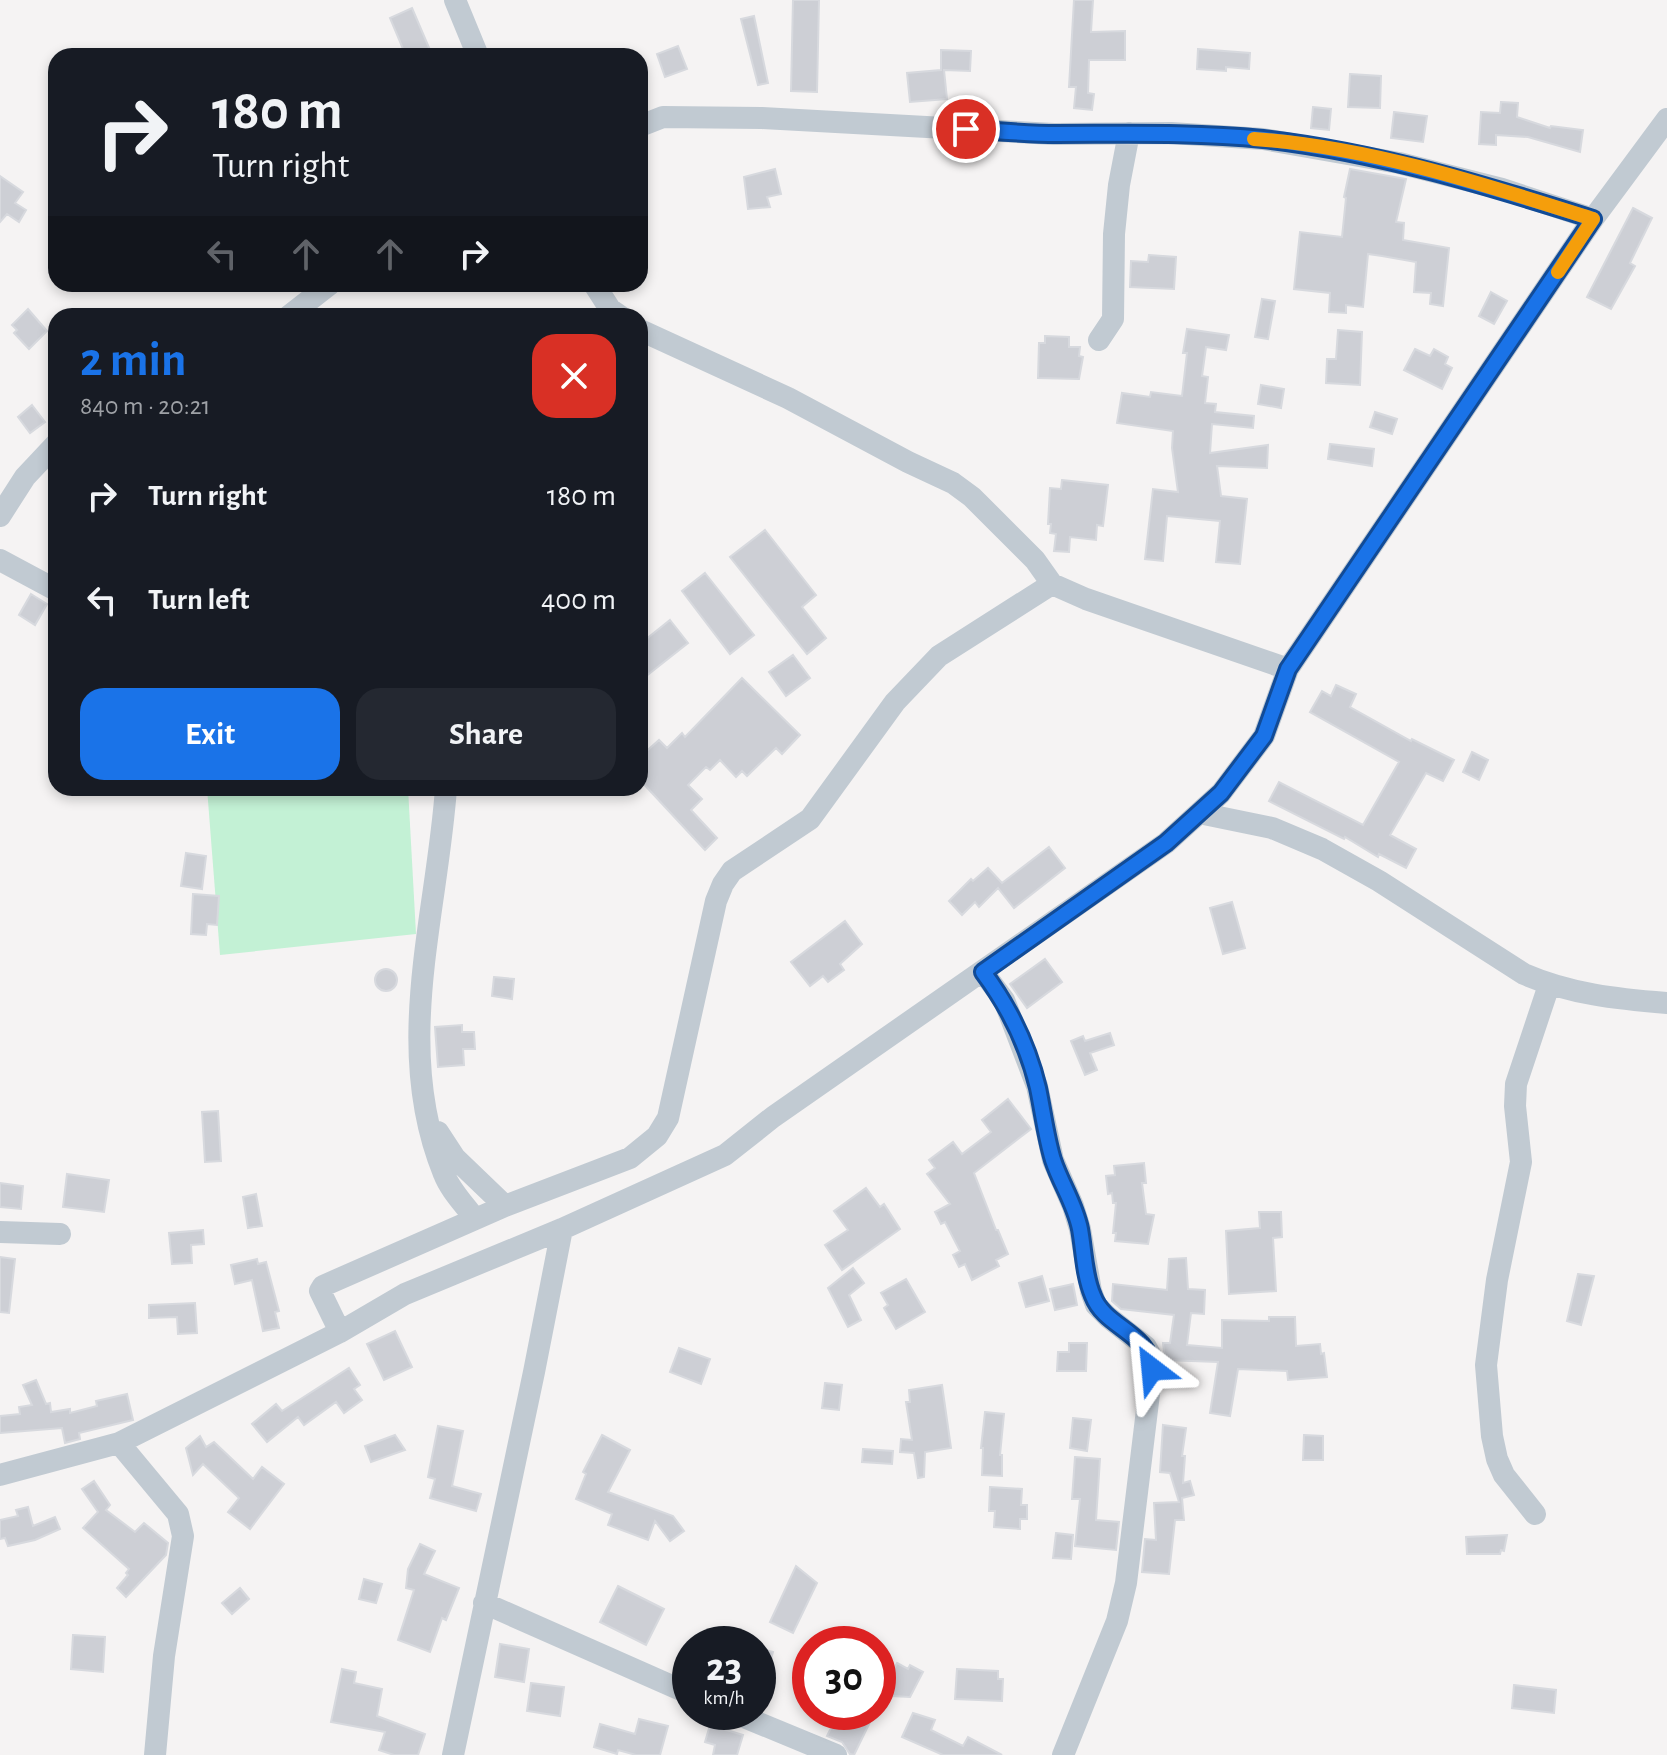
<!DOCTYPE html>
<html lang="en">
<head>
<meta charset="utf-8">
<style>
	body { margin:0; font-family:"Alegreya Sans",sans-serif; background:#242831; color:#f1f3f6; height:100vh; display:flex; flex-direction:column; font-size:30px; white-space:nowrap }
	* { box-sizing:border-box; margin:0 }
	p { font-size:26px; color:#9ea1a6 }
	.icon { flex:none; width:44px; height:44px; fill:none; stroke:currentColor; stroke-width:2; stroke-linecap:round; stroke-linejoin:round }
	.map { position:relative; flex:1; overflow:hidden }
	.sheet { position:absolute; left:48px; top:308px; width:600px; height:488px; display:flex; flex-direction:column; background:#171b24; border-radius:24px; box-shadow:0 4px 12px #0003 }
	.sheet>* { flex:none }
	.top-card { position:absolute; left:48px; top:48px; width:600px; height:244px; border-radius:24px; box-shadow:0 4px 12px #0003; background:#171b24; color:#f1f3f6; overflow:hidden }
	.speed { position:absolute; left:672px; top:1626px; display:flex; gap:16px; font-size:40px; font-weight:700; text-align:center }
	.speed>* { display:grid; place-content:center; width:104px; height:104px; border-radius:50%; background:#171b24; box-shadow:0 4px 12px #0003; line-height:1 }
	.speed small { font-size:20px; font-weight:400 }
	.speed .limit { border:12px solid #d22; background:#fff; color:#111 }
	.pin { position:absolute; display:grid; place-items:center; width:68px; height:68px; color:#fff; margin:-34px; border:4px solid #fff; border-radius:50%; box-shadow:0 2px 8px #0007 }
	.me { position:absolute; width:88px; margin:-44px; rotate:331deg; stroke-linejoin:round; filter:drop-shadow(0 0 6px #0008) }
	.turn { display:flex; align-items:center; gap:28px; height:168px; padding:0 32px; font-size:36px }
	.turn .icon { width:104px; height:104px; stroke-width:2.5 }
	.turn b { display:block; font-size:56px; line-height:68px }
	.lanes { display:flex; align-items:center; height:76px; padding:0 32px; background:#0003; justify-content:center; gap:40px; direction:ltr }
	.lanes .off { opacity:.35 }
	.round { display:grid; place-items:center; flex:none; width:84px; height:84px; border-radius:24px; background:#242831 }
	.headline { display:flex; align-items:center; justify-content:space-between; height:136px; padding:0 32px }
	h1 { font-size:48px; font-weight:700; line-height:60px; color:#1a73e8 }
	.primary-button { display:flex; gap:16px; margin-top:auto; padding:16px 32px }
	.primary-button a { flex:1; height:92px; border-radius:24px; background:#1a73e8; color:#fff; font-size:32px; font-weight:700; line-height:92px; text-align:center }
	.primary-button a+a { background:#242831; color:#f1f3f6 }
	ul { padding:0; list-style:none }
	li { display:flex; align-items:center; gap:24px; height:104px; padding:0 32px }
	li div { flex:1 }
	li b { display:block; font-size:30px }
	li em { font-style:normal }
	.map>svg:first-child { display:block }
</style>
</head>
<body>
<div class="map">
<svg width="1667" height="1755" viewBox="0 0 1667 1755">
	<rect width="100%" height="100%" fill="#f5f3f3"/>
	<path fill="#c3f1d5" d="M 207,788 L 408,788 L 416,934 L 220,955 Z"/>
	<path fill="#cdcfd5" stroke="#d7d9de" stroke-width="2" d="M 793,0 L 819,0 L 817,92 L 791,91 Z
		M 1074,0 L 1093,0 L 1091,32 L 1125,31 L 1125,60 L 1089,60 L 1088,93 L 1094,94 L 1092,110 L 1074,108 L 1076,87 L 1069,87 Z
		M 412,8 L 430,50 L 415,56 L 406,56 L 390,18 Z
		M 754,16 L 768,83 L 758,85 L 741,19 Z
		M 678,46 L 687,69 L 665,77 L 657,54 Z
		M 1198,49 L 1250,53 L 1249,69 L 1226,67 L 1226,71 L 1197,69 Z
		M 941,50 L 971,51 L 970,71 L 944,70 L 947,99 L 910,102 L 907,73 L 941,70 Z
		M 1350,74 L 1381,76 L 1380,108 L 1348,107 Z
		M 1501,102 L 1518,103 L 1517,117 L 1550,128 L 1551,126 L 1583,130 L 1580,152 L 1528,137 L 1496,135 L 1496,145 L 1479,144 L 1481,112 L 1500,113 Z
		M 1313,107 L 1331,109 L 1329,130 L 1311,128 Z
		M 1394,112 L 1427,116 L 1423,142 L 1391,138 Z
		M 775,169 L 781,194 L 767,197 L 770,207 L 748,209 L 744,177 Z
		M 1350,169 L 1406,179 L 1396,222 L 1404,223 L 1403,240 L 1449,248 L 1443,306 L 1430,304 L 1431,293 L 1414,292 L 1416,262 L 1382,256 L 1368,254 L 1363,307 L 1346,305 L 1346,313 L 1329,312 L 1330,293 L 1294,289 L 1300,232 L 1342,237 L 1346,198 L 1344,197 Z
		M 0,176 L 23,192 L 15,203 L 26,210 L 19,222 L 7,214 L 0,222 Z
		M 1633,208 L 1652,218 L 1630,263 L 1635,266 L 1611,309 L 1587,297 Z
		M 1149,255 L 1176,257 L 1174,289 L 1130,287 L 1131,261 L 1148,262 Z
		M 1491,292 L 1507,301 L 1494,324 L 1479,316 Z
		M 1262,299 L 1275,301 L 1268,339 L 1255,337 Z
		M 28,309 L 47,331 L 29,349 L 14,333 L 17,330 L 12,325 Z
		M 1187,329 L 1229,335 L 1226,350 L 1206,347 L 1202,376 L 1208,377 L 1205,403 L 1216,404 L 1215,412 L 1254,416 L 1253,428 L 1212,424 L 1210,453 L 1268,445 L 1267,468 L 1217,466 L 1221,496 L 1247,499 L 1240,564 L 1216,562 L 1220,521 L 1167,516 L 1163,561 L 1145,559 L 1153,489 L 1178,492 L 1172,448 L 1173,431 L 1117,423 L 1122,393 L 1150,397 L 1151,392 L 1182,396 L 1187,353 L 1183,353 Z
		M 1338,330 L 1362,332 L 1360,385 L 1326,383 L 1327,359 L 1336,359 Z
		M 1045,336 L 1069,337 L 1069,347 L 1080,347 L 1079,356 L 1083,357 L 1079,379 L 1038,378 L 1039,343 L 1045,343 Z
		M 1415,349 L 1430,356 L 1434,349 L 1448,357 L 1445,364 L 1452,368 L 1442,389 L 1404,370 Z
		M 1261,385 L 1284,389 L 1281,408 L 1258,404 Z
		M 32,405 L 45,422 L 30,433 L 18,417 Z
		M 1375,412 L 1397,419 L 1392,434 L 1370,427 Z
		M 1330,444 L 1374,449 L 1372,466 L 1328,459 Z
		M 1062,480 L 1108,485 L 1103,526 L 1097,525 L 1096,540 L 1070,537 L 1069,552 L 1054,551 L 1056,534 L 1050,533 L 1051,524 L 1048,524 L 1050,488 L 1061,489 Z
		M 765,530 L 816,595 L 802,607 L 826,638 L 807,654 L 730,557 Z
		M 705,573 L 754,635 L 730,654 L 682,591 Z
		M 31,594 L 47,604 L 35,625 L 19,615 Z
		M 670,620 L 688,643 L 640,681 L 640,644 Z
		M 793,655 L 810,678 L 786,696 L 769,672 Z
		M 742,678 L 800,735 L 782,754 L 776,748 L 747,776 L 742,771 L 736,777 L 720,760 L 710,770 L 706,767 L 688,785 L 702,799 L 691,810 L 717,838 L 705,850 L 640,780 L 640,757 L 659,740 L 667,748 L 682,733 L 685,737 Z
		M 1336,685 L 1356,694 L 1350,707 L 1411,741 L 1412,739 L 1454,760 L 1443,781 L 1426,773 L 1390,835 L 1416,849 L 1406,868 L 1379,854 L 1378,857 L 1345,837 L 1344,839 L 1269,801 L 1279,782 L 1363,825 L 1399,762 L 1310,712 L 1322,691 L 1331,696 Z
		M 1472,752 L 1488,760 L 1479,780 L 1463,772 Z
		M 1049,847 L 1065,868 L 1014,908 L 998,888 L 979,907 L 975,902 L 962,915 L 949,901 L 971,879 L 973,881 L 988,868 L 1002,883 Z
		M 186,853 L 206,856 L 202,889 L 181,886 Z
		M 193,894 L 219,896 L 217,925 L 207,924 L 206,935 L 191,934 Z
		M 1232,902 L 1245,948 L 1223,954 L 1210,908 Z
		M 845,921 L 862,944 L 840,964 L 844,970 L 828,982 L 823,976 L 810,986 L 791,962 Z
		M 1045,959 L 1062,982 L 1027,1008 L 1010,984 Z
		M375 980a11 11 0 1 1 22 0a11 11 0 1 1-22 0Z
		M 494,977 L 514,979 L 512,999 L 492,996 Z
		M 462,1025 L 462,1032 L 474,1032 L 475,1049 L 463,1049 L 464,1065 L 438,1067 L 435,1027 Z
		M 1110,1033 L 1114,1045 L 1090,1053 L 1097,1070 L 1085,1075 L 1071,1041 L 1083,1036 L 1085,1041 Z
		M 1008,1099 L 1031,1129 L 974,1173 L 996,1230 L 998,1230 L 1008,1254 L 996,1260 L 999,1266 L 972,1280 L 965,1264 L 959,1267 L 953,1255 L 960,1251 L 945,1222 L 941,1224 L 935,1212 L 950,1204 L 927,1174 L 935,1168 L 929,1160 L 953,1142 L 962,1154 L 991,1132 L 982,1120 Z
		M 218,1111 L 221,1161 L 205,1162 L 202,1112 Z
		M 1144,1163 L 1146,1183 L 1142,1183 L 1146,1214 L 1154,1215 L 1148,1244 L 1115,1241 L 1116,1233 L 1113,1233 L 1116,1203 L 1113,1203 L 1112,1193 L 1108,1194 L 1106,1176 L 1115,1175 L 1114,1166 Z
		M 67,1174 L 109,1180 L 104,1212 L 63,1207 Z
		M 0,1183 L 23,1186 L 21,1209 L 0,1207 Z
		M 866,1188 L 880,1207 L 884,1204 L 900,1229 L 842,1270 L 825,1245 L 848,1230 L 834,1211 Z
		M 256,1194 L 262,1226 L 248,1228 L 243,1197 Z
		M 1259,1212 L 1281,1212 L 1282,1237 L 1273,1238 L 1276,1291 L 1229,1294 L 1226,1231 L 1260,1228 Z
		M 203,1230 L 204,1244 L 191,1245 L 192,1263 L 172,1264 L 169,1233 Z
		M 0,1257 L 15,1259 L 9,1313 L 0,1312 Z
		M 1186,1258 L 1188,1289 L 1205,1290 L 1204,1314 L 1191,1313 L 1187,1345 L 1222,1348 L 1222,1320 L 1269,1321 L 1269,1317 L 1295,1317 L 1296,1346 L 1320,1344 L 1321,1354 L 1324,1353 L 1327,1377 L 1288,1380 L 1287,1371 L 1238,1369 L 1230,1416 L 1210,1413 L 1218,1362 L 1165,1360 L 1163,1343 L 1170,1343 L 1174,1315 L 1121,1309 L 1112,1301 L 1113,1284 L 1167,1290 L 1169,1259 Z
		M 257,1259 L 258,1264 L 266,1262 L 279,1311 L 275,1312 L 279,1328 L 263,1331 L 252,1280 L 235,1284 L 231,1265 Z
		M 853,1268 L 864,1283 L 849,1295 L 861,1320 L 848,1327 L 828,1288 Z
		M 1578,1274 L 1594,1276 L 1581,1325 L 1567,1321 Z
		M 1042,1276 L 1049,1301 L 1026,1307 L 1019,1283 Z
		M 906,1279 L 925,1312 L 896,1329 L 884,1308 L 888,1305 L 881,1293 Z
		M 1073,1284 L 1077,1305 L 1055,1310 L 1050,1289 Z
		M 195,1303 L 197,1333 L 178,1334 L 177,1317 L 149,1318 L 149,1305 Z
		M 395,1331 L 412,1367 L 384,1380 L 367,1344 Z
		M 1069,1343 L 1087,1343 L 1086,1371 L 1057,1371 L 1058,1352 L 1069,1352 Z
		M 679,1348 L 710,1359 L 701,1384 L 670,1372 Z
		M 349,1368 L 360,1385 L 354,1389 L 362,1400 L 344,1413 L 336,1402 L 304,1425 L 298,1417 L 267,1442 L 252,1424 L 276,1404 L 282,1411 Z
		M 36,1380 L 46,1404 L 50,1403 L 51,1412 L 70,1409 L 70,1413 L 97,1406 L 96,1401 L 127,1394 L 133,1420 L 79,1433 L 80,1439 L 65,1443 L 62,1428 L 0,1433 L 0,1416 L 20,1414 L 19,1407 L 32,1405 L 23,1385 Z
		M 825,1383 L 842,1385 L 839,1410 L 822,1408 Z
		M 942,1385 L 951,1448 L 925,1452 L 924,1477 L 918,1478 L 914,1453 L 900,1452 L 901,1439 L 912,1440 L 906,1402 L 910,1402 L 909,1390 Z
		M 985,1412 L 1004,1414 L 1000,1455 L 1002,1455 L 1002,1476 L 982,1475 L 983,1448 L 981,1448 Z
		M 1073,1418 L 1091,1420 L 1087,1451 L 1070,1448 Z
		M 1163,1425 L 1186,1428 L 1182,1456 L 1185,1456 L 1183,1483 L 1190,1481 L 1194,1495 L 1182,1498 L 1184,1520 L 1175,1520 L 1169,1574 L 1142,1572 L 1145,1539 L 1156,1540 L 1154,1503 L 1179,1502 L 1170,1473 L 1160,1472 Z
		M 438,1426 L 463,1431 L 452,1486 L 481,1494 L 476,1511 L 430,1498 L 435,1479 L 428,1477 Z
		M 395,1435 L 405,1450 L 371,1462 L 365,1446 Z
		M 602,1435 L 630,1450 L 608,1492 L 673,1516 L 684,1531 L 670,1541 L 655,1521 L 648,1540 L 608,1525 L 612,1514 L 576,1499 L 586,1474 L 583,1472 Z
		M 1304,1435 L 1323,1436 L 1323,1460 L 1303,1460 Z
		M 200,1436 L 206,1447 L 214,1442 L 253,1479 L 262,1467 L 284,1484 L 250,1529 L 228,1512 L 239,1498 L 203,1464 L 193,1475 L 186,1448 Z
		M 863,1449 L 893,1451 L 892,1464 L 862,1462 Z
		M 1075,1457 L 1100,1459 L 1096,1520 L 1119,1522 L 1116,1550 L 1075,1546 L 1080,1499 L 1072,1499 Z
		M 94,1481 L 110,1505 L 106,1510 L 135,1532 L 144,1523 L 168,1543 L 166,1555 L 126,1597 L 117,1588 L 128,1575 L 126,1573 L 129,1569 L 83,1528 L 98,1512 L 82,1489 Z
		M 990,1487 L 1022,1489 L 1021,1505 L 1027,1505 L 1027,1519 L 1020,1519 L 1020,1529 L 994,1527 L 995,1511 L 989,1511 Z
		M 28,1507 L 33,1526 L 55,1517 L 60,1529 L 35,1540 L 8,1546 L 5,1538 L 0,1539 L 0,1520 L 18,1516 L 16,1510 Z
		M 1056,1533 L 1073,1535 L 1071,1559 L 1053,1558 Z
		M 1507,1535 L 1504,1551 L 1501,1550 L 1500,1554 L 1467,1554 L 1466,1537 Z
		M 420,1544 L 435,1551 L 424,1574 L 459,1588 L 446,1620 L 442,1618 L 430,1652 L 398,1640 L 414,1590 L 406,1588 L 408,1569 Z
		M 796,1566 L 817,1583 L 793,1633 L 770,1622 Z
		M 364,1579 L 382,1584 L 376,1603 L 359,1599 Z
		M 618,1586 L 664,1609 L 646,1645 L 600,1622 Z
		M 240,1588 L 249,1599 L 232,1614 L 222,1603 Z
		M 73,1635 L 105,1637 L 103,1672 L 71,1669 Z
		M 500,1644 L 529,1649 L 524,1682 L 495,1677 Z
		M 758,1648 L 773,1652 L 762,1690 L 758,1690 Z
		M 897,1663 L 908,1669 L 910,1665 L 923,1672 L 910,1697 L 890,1696 L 882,1692 Z
		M 342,1669 L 356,1672 L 354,1683 L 382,1689 L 377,1716 L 425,1734 L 418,1755 L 394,1755 L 379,1750 L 385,1732 L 331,1722 Z
		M 957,1669 L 998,1671 L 998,1679 L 1003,1679 L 1002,1701 L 955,1699 Z
		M 531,1683 L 564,1687 L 560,1716 L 527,1711 Z
		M 1514,1685 L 1556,1690 L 1554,1713 L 1512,1708 Z
		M 839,1712 L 875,1712 L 854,1755 L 850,1754 L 842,1742 L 827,1736 Z
		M 913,1713 L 935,1720 L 931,1730 L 963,1746 L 968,1737 L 1002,1755 L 943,1755 L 902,1737 Z
		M 639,1719 L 668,1726 L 660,1755 L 636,1755 L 618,1750 L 617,1754 L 594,1747 L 600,1724 L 635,1734 Z
		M 710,1725 L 743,1735 L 737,1755 L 713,1755 L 715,1745 L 705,1742 Z"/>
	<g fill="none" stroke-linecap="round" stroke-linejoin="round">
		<path stroke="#c1cad2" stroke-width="22" d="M 455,0 L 478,56
			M 640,126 L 663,117 L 762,118 L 1054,134 L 1171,133 L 1263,139 L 1399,163 L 1502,189 L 1593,219
			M 594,284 L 610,309 L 620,316
			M 289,316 L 330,284
			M 640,330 L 788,398 L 908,462 L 953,483 L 972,497 L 1035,560 L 1052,584 L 1086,599 L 1288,669
			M 1099,340 L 1113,319 L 1114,234 L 1119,185 L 1129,133
			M 0,516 L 25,477 L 56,444
			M 0,560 L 56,590
			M 446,788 C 437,916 392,1048 444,1174 C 450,1190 465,1205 475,1219
			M 1199,813 L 1272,828 L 1322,849 L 1379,881 L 1524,974 C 1570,994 1617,999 1667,1003
			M 983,972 L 1004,1000 L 1037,1086 L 1053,1160 L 1073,1206 L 1080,1229 L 1091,1291 L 1096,1305 L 1108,1317 L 1146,1347 L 1151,1356 L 1152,1369 L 1126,1583 L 1117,1621 L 1063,1755
			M 438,1132 L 455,1158 L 505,1206
			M 0,1232 L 60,1234
			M 340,1332 L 320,1291 L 323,1286 L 505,1206 L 630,1158 L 657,1136 L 668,1118 L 716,901 L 723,884 L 732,871 L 810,819 L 895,702 L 939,656 L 1052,584
			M 119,1443 L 178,1514 L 183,1536 L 164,1656 L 155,1755
			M 0,1475 L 119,1443 L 340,1332 L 405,1294 L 562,1229 L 725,1155 L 773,1117 L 1166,843 L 1221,793 L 1264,736 L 1288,669 L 1593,219 L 1667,119
			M 1535,1514 L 1504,1475 L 1497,1459 L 1492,1436 L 1486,1365 L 1497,1280 L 1521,1162 L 1515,1106 L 1516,1084 L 1549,985
			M 484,1603 L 690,1694
			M 732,1712 L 836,1755
			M 453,1755 L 534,1372 L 562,1229"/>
	</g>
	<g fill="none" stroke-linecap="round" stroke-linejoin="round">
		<g stroke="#114b97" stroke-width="20">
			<path id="route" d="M 966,129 C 996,131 1027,134 1057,134 C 1126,134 1194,132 1263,139 C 1377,152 1485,185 1593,219 L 1288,669 L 1264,736 L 1221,793 L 1166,843 L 983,972 C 1009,1007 1028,1046 1038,1088 C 1043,1112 1046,1137 1053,1160 C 1061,1184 1075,1204 1080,1229 C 1084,1251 1084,1275 1093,1296 C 1105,1328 1149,1332 1152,1369"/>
		</g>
		<use href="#route" stroke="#1a73e8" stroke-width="14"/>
		<path stroke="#f59e0b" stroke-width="14" d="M 1254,139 C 1370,147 1483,184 1593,219 L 1558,272"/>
	</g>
</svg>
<div class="speed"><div>23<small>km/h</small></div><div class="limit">30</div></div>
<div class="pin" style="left:966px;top:129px;background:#d93025"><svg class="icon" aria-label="arrive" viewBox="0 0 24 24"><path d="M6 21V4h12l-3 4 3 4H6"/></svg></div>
<svg class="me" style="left:1152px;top:1369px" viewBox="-20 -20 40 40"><path d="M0-17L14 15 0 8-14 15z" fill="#1a73e8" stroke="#fff" stroke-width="4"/></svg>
<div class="top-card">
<div class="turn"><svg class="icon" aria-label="right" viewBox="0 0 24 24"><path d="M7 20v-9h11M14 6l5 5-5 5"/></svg><div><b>180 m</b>Turn right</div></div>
<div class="lanes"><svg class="icon off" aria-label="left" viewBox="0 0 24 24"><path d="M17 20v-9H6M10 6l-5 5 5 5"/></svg><svg class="icon off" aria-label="ahead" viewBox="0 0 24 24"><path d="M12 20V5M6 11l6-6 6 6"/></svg><svg class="icon off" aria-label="ahead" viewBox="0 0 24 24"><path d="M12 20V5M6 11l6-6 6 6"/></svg><svg class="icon" aria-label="right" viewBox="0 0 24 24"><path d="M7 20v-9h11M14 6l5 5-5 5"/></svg></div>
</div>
<section class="sheet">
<div class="headline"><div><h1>2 min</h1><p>840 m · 20:21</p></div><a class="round" style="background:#d93025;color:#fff"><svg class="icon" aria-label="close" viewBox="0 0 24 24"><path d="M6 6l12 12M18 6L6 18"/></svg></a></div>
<ul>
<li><svg class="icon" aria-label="right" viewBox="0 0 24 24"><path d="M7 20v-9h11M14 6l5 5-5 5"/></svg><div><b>Turn right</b></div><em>180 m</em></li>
<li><svg class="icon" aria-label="left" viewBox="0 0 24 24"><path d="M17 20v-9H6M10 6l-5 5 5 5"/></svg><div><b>Turn left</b></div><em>400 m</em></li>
</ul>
<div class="primary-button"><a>Exit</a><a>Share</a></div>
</section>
</div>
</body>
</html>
